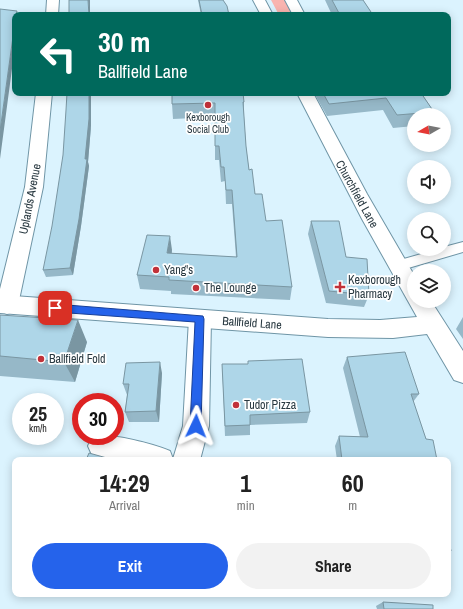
<!DOCTYPE html>
<html lang="en">
<head>
<meta charset="utf-8">
<style>
	body { margin:0; font-family:"Archivo Narrow",sans-serif; background:#f2f2f2; color:#222; height:100vh; display:flex; flex-direction:column; font-size:15px; white-space:nowrap }
	* { box-sizing:border-box; margin:0 }
	p { font-size:13px; color:#767676 }
	.icon { flex:none; width:22px; height:22px; fill:none; stroke:currentColor; stroke-width:2; stroke-linecap:round; stroke-linejoin:round }
	.map { position:relative; flex:1; overflow:hidden }
	.details { position:absolute; left:12px; top:457px; width:439px; height:140px; display:flex; flex-direction:column; background:#fff; border-radius:8px; box-shadow:0 2px 10px #0003 }
	.details>* { flex:none }
	.hud { position:absolute; left:12px; top:12px; width:439px; height:84px; border-radius:8px; box-shadow:0 2px 10px #0003; background:#00695c; color:#fff; overflow:hidden }
	.needle { width:26px; rotate:261deg }
	.buttons { position:absolute; left:407px; top:108px; display:grid; gap:8px }
	.buttons a { display:grid; place-items:center; width:44px; height:44px; border-radius:50%; background:#fff; box-shadow:0 2px 10px #0003; font-size:20px }
	.speed { position:absolute; left:12px; top:393px; display:flex; gap:8px; font-size:20px; font-weight:700; text-align:center }
	.speed>* { display:grid; place-content:center; width:52px; height:52px; border-radius:50%; background:#fff; box-shadow:0 2px 10px #0003; line-height:1 }
	.speed small { font-size:10px; font-weight:400 }
	.speed .limit { border:6px solid #d22; background:#fff; color:#111 }
	.pin { position:absolute; display:grid; place-items:center; width:34px; height:34px; color:#fff; margin:-17px; border-radius:8px; box-shadow:0 2px 6px #0006 }
	.me { position:absolute; width:44px; margin:-22px; rotate:2deg; stroke-linejoin:round; filter:drop-shadow(0 0 3px #0008) }
	.turn { display:flex; align-items:center; gap:14px; height:84px; padding:0 20px; font-size:18px }
	.turn .icon { width:52px; height:52px; stroke-width:2.5 }
	.turn b { display:block; font-size:28px; line-height:34px }
	.eta { display:flex; justify-content:space-evenly; align-items:center; height:68px; text-align:center }
	.eta b { font-size:24px; font-weight:800; line-height:28px }
	.primary-button { display:flex; gap:8px; margin-top:auto; padding:8px 20px }
	.primary-button a { flex:1; height:46px; border-radius:24px; background:#2563eb; color:#fff; font-size:16px; font-weight:800; line-height:46px; text-align:center }
	.primary-button a+a { background:#f2f2f2; color:#222 }
	.map>svg:first-child { display:block }
</style>
</head>
<body>
<div class="map">
<svg width="463" height="609" viewBox="0 0 463 609">
	<rect width="100%" height="100%" fill="#dbf3fe"/>
	<path fill="#f9b4af" d="M 271,0 L 286,0 L 292,13 L 292,15 L 279,15 Z"/>
	<g fill="none" stroke-linecap="round" stroke-linejoin="round">
		<g stroke="#6f95a6" stroke-width="2">
			<path id="lane" d="M 463,242 L 463,252 L 398,271 L 393,270 L 391,266 L 393,262 L 439,249 L 444,249 L 444,247 Z"/>
		</g>
		<g stroke="#6f95a6" stroke-width="2">
			<path id="street" d="M 47,0 L 59,0 L 58,15 L 46,15 Z
				M 285,0 L 297,0 L 305,15 L 293,15 Z
				M 36,93 L 52,93 L 43,187 L 18,305 L 15,311 L 7,314 L 0,311 L 0,289 L 25,187 Z
				M 200,310 L 208,313 L 211,319 L 209,426 L 200,460 L 106,460 L 92,455 L 88,446 L 92,437 C 109,432 153,444 170,451 L 173,459 L 183,426 L 189,319 L 192,313 Z"/>
		</g>
		<g stroke="#6f95a6" stroke-width="2">
			<path id="secondary" d="M 253,0 L 265,0 L 273,15 L 261,15 Z
				M 297,93 L 313,93 L 367,194 L 414,275 L 414,301 L 431,301 L 463,351 L 463,383 L 454,380 L 427,334 L 393,338 L 328,337 L 0,313 L 0,295 L 328,319 L 380,320 L 417,317 L 362,219 Z"/>
		</g>
		<use href="#lane" fill="#fff" fill-rule="evenodd"/>
		<use href="#street" fill="#fff" fill-rule="evenodd"/>
		<use href="#secondary" fill="#fff" fill-rule="evenodd"/>
	</g>
	<path fill="#96b8c8" d="M 198,0 L 223,0 L 229,15 L 201,15 Z
		M 325,0 L 363,0 L 373,15 L 332,15 Z
		M 314,93 L 421,93 L 434,112 L 433,115 L 414,115 L 414,126 L 393,128 L 383,110 L 327,116 Z
		M 244,102 L 244,116 L 246,146 L 249,170 L 255,194 L 266,221 L 292,287 L 290,300 L 171,294 L 171,291 L 140,289 L 137,275 L 172,250 L 172,253 L 236,257 L 232,204 L 226,204 L 225,181 L 221,182 L 219,160 L 215,160 L 215,117 L 173,119 L 172,104 Z
		M 91,126 L 88,162 L 89,166 L 81,226 L 73,275 L 46,277 L 43,270 Z
		M 311,221 L 346,257 L 369,295 L 364,307 L 326,303 L 308,234 Z
		M 0,315 L 87,342 L 75,382 L 0,376 Z
		M 463,317 L 463,339 L 456,329 Z
		M 347,357 L 419,394 L 413,402 L 426,439 L 437,460 L 337,460 L 335,446 L 339,436 L 360,437 L 343,368 Z
		M 222,364 L 310,412 L 307,423 L 250,425 L 250,435 L 225,436 Z
		M 162,373 L 159,422 L 129,422 L 125,412 L 127,395 L 123,384 Z
		M 383,602 L 433,609 L 377,609 L 376,606 Z"/>
	<path fill="#7a96a2" d="M 88,0 L 90,0 L 90,15 L 89,15 Z
		M 15,22 L 15,46 L 0,159 L 0,131 Z
		M 89,93 L 91,93 L 91,126 L 88,162 L 89,166 L 81,226 L 73,275 L 70,268 L 85,159 Z
		M 170,236 L 172,250 L 169,266 L 167,253 Z
		M 78,320 L 87,342 L 75,382 L 64,362 Z
		M 160,362 L 162,373 L 159,422 L 156,411 Z"/>
	<path fill="#aed6e8" stroke="#7a96a2" d="M 69,0 L 88,0 L 89,15 L 69,15 Z
		M 199,0 L 223,0 L 227,6 L 229,15 L 202,15 Z
		M 332,0 L 363,0 L 373,15 L 340,15 Z
		M 0,9 L 17,11 L 16,15 L 15,15 L 15,22 L 0,131 Z
		M 67,93 L 89,93 L 89,119 L 85,159 L 87,159 L 79,219 L 70,268 L 43,270 L 52,226 L 63,155 L 66,110 Z
		M 172,93 L 243,93 L 244,102 L 243,102 L 246,146 L 249,170 L 252,169 L 255,194 L 262,194 L 266,221 L 282,220 L 292,287 L 169,280 L 169,277 L 137,275 L 147,235 L 170,236 L 167,253 L 237,257 L 232,190 L 226,190 L 224,167 L 221,167 L 219,146 L 215,146 L 215,103 L 172,104 Z
		M 323,93 L 421,93 L 434,112 L 397,115 L 386,98 L 329,104 Z
		M 311,221 L 339,221 L 346,257 L 367,259 L 369,295 L 329,291 Z
		M 0,315 L 78,320 L 64,362 L 0,356 Z
		M 405,352 L 419,394 L 411,394 L 426,439 L 433,440 L 437,460 L 342,460 L 339,436 L 368,437 L 347,357 Z
		M 302,359 L 310,412 L 250,415 L 250,425 L 225,426 L 222,364 L 248,364 L 248,361 Z
		M 160,362 L 156,411 L 125,412 L 129,384 L 123,384 L 126,363 Z
		M 89,453 L 114,460 L 86,460 Z
		M 448,536 L 451,551 L 448,551 Z
		M 383,602 L 433,605 L 433,609 L 384,609 Z"/>
	<path fill="#2563eb" stroke="#184099" d="M 55,304 L 203,316 L 204,319 L 201,426 L 199,429 L 196,431 L 192,429 L 190,426 L 195,322 L 55,312 L 50,308 Z"/>
	<g fill="#c13139" stroke="#fff" stroke-width="1.5">
		<circle cx="208" cy="105" r="4"/>
		<circle cx="156" cy="270" r="4"/>
		<path d="M338 281h4v4h4v4h-4v4h-4v-4h-4v-4h4z"/>
		<circle cx="196" cy="288" r="4"/>
		<circle cx="41" cy="359" r="4"/>
		<circle cx="236" cy="405" r="4"/>
	</g>
	<g text-anchor="middle" stroke-width="3.5" stroke-linejoin="round" paint-order="stroke">
		<g font-size="10" fill="#293941" stroke="#fff">
			<text x="208" y="121">Kexborough<tspan x="208" dy="12">Social Club</tspan></text>
		</g>
		<g font-size="12" fill="#293941" stroke="#fff">
			<text transform="translate(357 194) rotate(61)" y="4">Churchfield Lane</text>
			<text transform="translate(30 199) rotate(-79)" y="4">Uplands Avenue</text>
			<text transform="translate(252 323) rotate(4)" y="4">Ballfield Lane</text>
		</g>
		<g font-size="12" fill="#293941" stroke="#fff" text-anchor="start">
			<text x="164" y="274">Yang's</text>
			<text x="348" y="284">Kexborough<tspan x="348" dy="14">Pharmacy</tspan></text>
			<text x="204" y="292">The Lounge</text>
			<text x="49" y="363">Ballfield Fold</text>
			<text x="244" y="409">Tudor Pizza</text>
		</g>
	</g>
</svg>
<div class="buttons">
<a><svg class="needle" viewBox="-14 -14 28 28"><path d="M0-13l5 13h-10z" fill="#e53935"/><path d="M0 13l5-13h-10z" fill="#767676"/></svg></a>
<a><svg class="icon" aria-label="sound" viewBox="0 0 24 24"><path d="M4 9h4l5-4v14l-5-4H4zM17 9q2 3 0 6"/></svg></a>
<a><svg class="icon" aria-label="search" viewBox="0 0 24 24"><circle cx="10" cy="10" r="6"/><path d="M15 15l6 6"/></svg></a>
<a><svg class="icon" aria-label="layers" viewBox="0 0 24 24"><path d="M12 4l9 5-9 5-9-5zM3 14l9 5 9-5"/></svg></a>
</div>
<div class="speed"><div>25<small>km/h</small></div><div class="limit">30</div></div>
<div class="pin" style="left:55px;top:308px;background:#d93025"><svg class="icon" aria-label="arrive" viewBox="0 0 24 24"><path d="M6 21V4h12l-3 4 3 4H6"/></svg></div>
<svg class="me" style="left:196px;top:426px" viewBox="-20 -20 40 40"><path d="M0-17L14 15 0 8-14 15z" fill="#2563eb" stroke="#fff" stroke-width="4"/></svg>
<div class="hud">
<div class="turn"><svg class="icon" aria-label="left" viewBox="0 0 24 24"><path d="M17 20v-9H6M10 6l-5 5 5 5"/></svg><div><b>30 m</b>Ballfield Lane</div></div>
</div>
<section class="details">
<div class="eta">
<div><b>14:29</b><p>Arrival</p></div>
<div><b>1</b><p>min</p></div>
<div><b>60</b><p>m</p></div>
</div>
<div class="primary-button"><a>Exit</a><a>Share</a></div>
</section>
</div>
</body>
</html>
